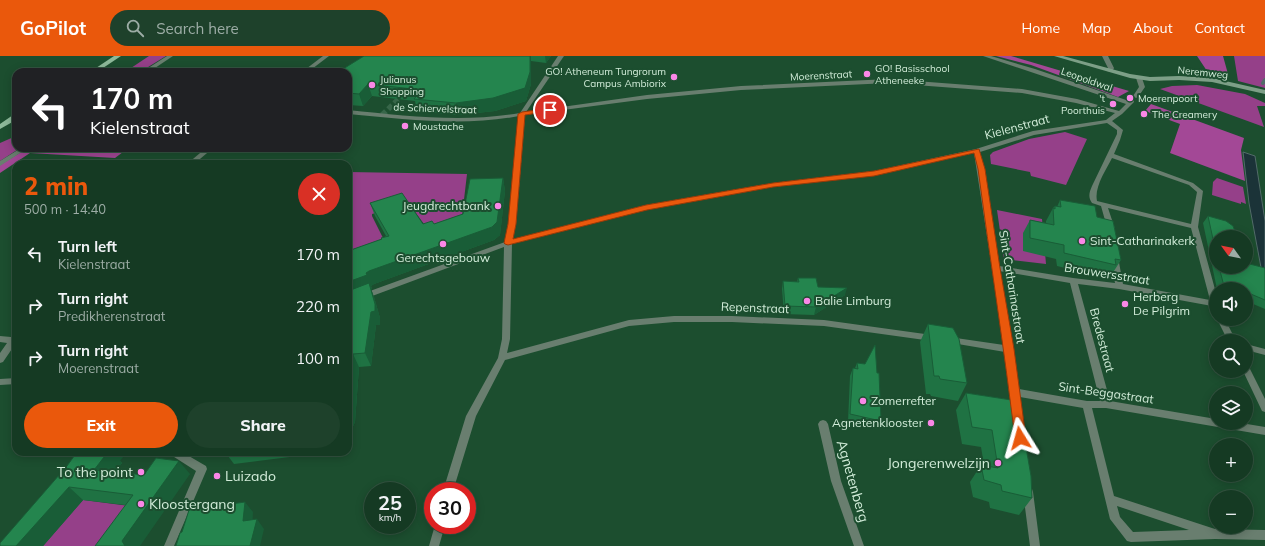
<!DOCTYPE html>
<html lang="en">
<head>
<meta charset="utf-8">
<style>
	body { margin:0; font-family:Mulish,sans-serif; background:#1e412b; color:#f1f3f6; height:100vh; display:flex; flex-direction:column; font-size:15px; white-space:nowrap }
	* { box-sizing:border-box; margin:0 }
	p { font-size:13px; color:#9dada6 }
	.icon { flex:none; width:22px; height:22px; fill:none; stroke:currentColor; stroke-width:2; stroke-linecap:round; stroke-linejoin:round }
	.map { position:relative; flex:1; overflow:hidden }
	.details { position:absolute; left:12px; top:104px; width:340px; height:296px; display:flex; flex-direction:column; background:#153a23; border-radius:12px; box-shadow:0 2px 10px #0003,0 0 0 1px #345441 }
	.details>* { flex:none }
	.hud { position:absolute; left:12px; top:12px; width:340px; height:84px; border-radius:12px; box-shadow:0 2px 10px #0003,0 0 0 1px #345441; background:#202124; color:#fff; overflow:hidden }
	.needle { width:26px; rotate:303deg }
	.controls { position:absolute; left:1209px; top:174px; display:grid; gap:8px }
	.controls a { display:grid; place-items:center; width:44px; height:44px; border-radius:50%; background:#153a23; box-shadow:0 2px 10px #0003,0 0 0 1px #345441; font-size:20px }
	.speed { position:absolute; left:364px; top:426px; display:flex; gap:8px; font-size:20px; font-weight:700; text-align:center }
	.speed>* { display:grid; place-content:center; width:52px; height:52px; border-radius:50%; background:#153a23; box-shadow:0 2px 10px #0003,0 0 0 1px #345441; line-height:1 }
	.speed small { font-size:10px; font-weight:400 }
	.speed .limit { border:6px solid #d22; background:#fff; color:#111 }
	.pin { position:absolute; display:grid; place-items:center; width:34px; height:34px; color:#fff; margin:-17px; border:2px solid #fff; border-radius:50%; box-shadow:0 1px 4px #0007 }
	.me { position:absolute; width:44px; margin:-22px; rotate:352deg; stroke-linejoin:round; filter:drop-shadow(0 0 3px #0008) }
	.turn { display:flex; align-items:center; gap:14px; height:84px; padding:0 12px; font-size:18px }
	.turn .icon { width:52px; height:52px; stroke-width:2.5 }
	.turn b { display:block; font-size:28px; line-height:34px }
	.round { display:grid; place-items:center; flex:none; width:42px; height:42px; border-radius:21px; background:#1e412b }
	.overview { display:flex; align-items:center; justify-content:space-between; height:68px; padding:0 12px }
	h1 { font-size:24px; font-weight:800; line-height:30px; color:#ea580c }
	.action { display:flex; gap:8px; margin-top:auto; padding:8px 12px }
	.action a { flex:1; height:46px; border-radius:24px; background:#ea580c; color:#fff; font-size:16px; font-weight:800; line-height:46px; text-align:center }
	.action a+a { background:#1e412b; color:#f1f3f6 }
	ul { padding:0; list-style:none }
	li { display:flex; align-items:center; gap:12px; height:52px; padding:0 12px }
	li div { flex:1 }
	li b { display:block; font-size:15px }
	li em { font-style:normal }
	header { display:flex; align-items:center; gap:24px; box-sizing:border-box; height:56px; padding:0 20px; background:#ea580c; color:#fff }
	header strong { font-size:19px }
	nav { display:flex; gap:22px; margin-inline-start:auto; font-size:14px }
	.search { width:280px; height:36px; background:#1e412b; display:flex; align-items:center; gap:10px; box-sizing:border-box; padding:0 14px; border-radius:22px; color:#9dada6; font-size:15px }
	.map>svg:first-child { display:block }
</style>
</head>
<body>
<header>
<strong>GoPilot</strong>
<div class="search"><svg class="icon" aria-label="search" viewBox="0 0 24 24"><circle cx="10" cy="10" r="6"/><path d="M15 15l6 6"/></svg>Search here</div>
<nav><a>Home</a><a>Map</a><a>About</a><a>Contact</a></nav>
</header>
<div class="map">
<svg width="1265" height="490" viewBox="0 0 1265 490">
	<rect width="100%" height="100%" fill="#1c4e2f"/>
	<path fill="#954089" d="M 149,0 L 166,0 L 140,16 L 125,16 Z
		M 1234,0 L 1265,0 L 1265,32 L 1238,25 Z
		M 1197,29 L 1245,38 L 1265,47 L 1265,50 L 1257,50 L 1264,71 L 1160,33 L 1172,30 Z
		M 1065,76 L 1087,83 L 1066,129 L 1031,120 L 1030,116 L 991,108 L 990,99 L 993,96 L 1029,83 Z
		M 16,80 L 16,92 L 20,92 L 0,105 L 0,87 Z
		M 348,116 L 467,118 L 461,169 L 430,176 L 409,148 L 372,158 L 372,160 L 388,192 L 348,207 Z
		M 1217,122 L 1243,131 L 1246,148 L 1241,146 L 1241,148 L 1212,139 L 1213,126 Z
		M 997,154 L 1042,163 L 1046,208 L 1004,203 Z
		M 83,444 L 145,452 L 117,490 L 43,490 Z"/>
	<path fill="#a34896" d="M 996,0 L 1011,0 L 1129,35 L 1118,41 L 1031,9 Z
		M 1197,0 L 1223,0 L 1228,18 L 1211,21 Z
		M 1151,48 L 1244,82 L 1241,94 L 1245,125 L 1170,97 L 1180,68 L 1145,55 Z
		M 28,92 L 137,92 L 131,97 L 123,96 L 115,102 L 30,97 L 0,117 L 0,109 Z"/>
	<path fill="#1b3338" stroke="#526b69" d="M 1243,96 L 1255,100 L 1265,165 L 1265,233 L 1249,147 Z"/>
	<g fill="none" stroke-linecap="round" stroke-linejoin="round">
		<path stroke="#526b69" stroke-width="4" d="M 1263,27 L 1265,24"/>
		<path stroke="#376649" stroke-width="5.5" stroke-dasharray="5.5 3" stroke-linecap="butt" d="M 382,59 L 406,36"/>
		<path fill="#697e6f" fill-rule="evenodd" d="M 167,0 L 173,0 L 149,16 L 142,16 Z
			M 323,0 L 329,0 L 308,16 L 302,16 Z
			M 558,0 L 564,0 L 526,56 L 647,39 L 741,30 L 889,23 L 1022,33 L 1077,43 L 1119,55 L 1126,48 L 983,0 L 991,0 L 1035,13 L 1129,45 L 1134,44 L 1134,46 L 1122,58 L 1112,65 L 1123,74 L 1120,84 L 1114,98 L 1193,127 L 1203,135 L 1198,171 L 1216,237 L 1216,254 L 1213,253 L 1212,250 L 1119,233 L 1078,228 L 1110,345 L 1216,363 L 1216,367 L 1241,367 L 1265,371 L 1265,379 L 1106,352 L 1092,352 L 1114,440 L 1215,473 L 1265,474 L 1265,484 L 1215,483 L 1131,486 L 1127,485 L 1110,463 L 1083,352 L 1020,341 L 1022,355 L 1020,358 L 1017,359 L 1014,358 L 1009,336 L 1005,296 L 946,286 L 945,284 L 946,282 L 949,281 L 1004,289 L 974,97 L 874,119 L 773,131 L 646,153 L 512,188 L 510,283 L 507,297 L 629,264 L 674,260 L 732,260 L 824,264 L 932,279 L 935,280 L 936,282 L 935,284 L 932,285 L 824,270 L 732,266 L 674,266 L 629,270 L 505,304 L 476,360 L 453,435 L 443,435 L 466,360 L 498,302 L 502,283 L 504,191 L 348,249 L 348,243 L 505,186 L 508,168 L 519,60 C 462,71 405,63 348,58 L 348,54 C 406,60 463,67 520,57 ZM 889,27 L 1022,37 L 1076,47 L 1115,57 L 1106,64 L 1033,75 L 976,93 L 874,115 L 773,127 L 646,149 L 512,184 L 516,168 L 525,59 L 647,43 L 741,34 ZM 1107,67 L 1117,74 L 1117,78 L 1092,130 C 1089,137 1088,141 1092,147 L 1101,150 L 1108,175 L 1111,175 L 1115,173 L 1108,152 L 1191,172 L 1210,244 L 1123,228 L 1118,201 L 1114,199 L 1110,201 L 1115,227 L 1073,222 L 999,210 L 984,113 L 980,96 L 1034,79 ZM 1112,102 L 1189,129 L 1197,136 L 1191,168 L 1097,145 C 1094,131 1106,114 1112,102 ZM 999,215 L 1070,227 L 1100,345 L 1087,345 L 1019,333 L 1013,293 ZM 1117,450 L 1189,474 L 1133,476 L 1120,461 Z
			M 1102,0 L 1108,0 L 1114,12 L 1112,16 L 1107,15 L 1108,12 Z
			M 1139,20 L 1142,22 L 1145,31 L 1138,41 L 1136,42 L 1133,40 L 1139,31 L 1136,22 Z
			M 21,92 L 28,92 L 0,110 L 0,105 Z
			M 206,92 L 213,92 L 194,108 L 187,108 Z
			M 1217,263 L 1225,263 L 1236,285 L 1228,285 Z
			M 16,277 L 16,287 L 3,306 L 0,307 L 0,297 L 7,287 L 0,286 L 0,280 L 11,281 L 13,278 Z
			M 1246,288 L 1265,293 L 1265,299 L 1246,294 Z
			M 1246,310 L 1249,311 L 1265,343 L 1265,356 L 1262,355 L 1243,315 L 1246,315 Z
			M 16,322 L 16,328 L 0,329 L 0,323 Z
			M 823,364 L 826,365 L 828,368 L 841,425 L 864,490 L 854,490 L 831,425 L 818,368 L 820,365 Z
			M 169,396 L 182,396 L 206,410 L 207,413 L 174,490 L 164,490 L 196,415 L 171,399 Z
			M 1028,431 L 1032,433 L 1033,436 L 1040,490 L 1030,490 L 1023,436 L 1024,433 Z
			M 435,469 L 445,469 L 439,490 L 429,490 Z"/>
		<path fill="#7d9f87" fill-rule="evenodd" d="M 1054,0 L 1063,0 L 1130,18 L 1150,21 L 1179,20 L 1212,22 L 1265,34 L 1265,38 L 1212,26 L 1179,24 L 1150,25 L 1130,22 Z"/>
		<path fill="#8db899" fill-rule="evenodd" d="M 114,0 L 121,0 L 97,16 L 90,16 Z
			M 13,59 L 16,59 L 16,64 L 0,73 L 0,68 Z"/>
	</g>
	<path fill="#1f7243" d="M 364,0 L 551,0 L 546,7 L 531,5 L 531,28 L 526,45 L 495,55 L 458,59 L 417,55 L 415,45 L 372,40 L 363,50 L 348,49 L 348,16 Z
		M 503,122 L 505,135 L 500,179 L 494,184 L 374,228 L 371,230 L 372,233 L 371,233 L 374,241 L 380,262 L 380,269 L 376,269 L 371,310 L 359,311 L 355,366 L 348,381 L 348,195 L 382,183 L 386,180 L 375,160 L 370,147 L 423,168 L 434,168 L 463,158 Z
		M 1060,144 L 1097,161 L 1121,204 L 1112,218 L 1111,217 L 1108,222 L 1057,210 L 1056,203 L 1023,195 L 1023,177 L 1030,164 L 1046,167 L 1046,165 L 1053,152 L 1055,150 L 1057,151 Z
		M 1208,160 L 1216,181 L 1216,211 L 1246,211 L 1265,212 L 1265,253 L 1246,245 L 1246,233 L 1217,233 L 1203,167 Z
		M 798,222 L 818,231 L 845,239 L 814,259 L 784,258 L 782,233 L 783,225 L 797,226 Z
		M 928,268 L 967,327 L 958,345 L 931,340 L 930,338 L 926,338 L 920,286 Z
		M 857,307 L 877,317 L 881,365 L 878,373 L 848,366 L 850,320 L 853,312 L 855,312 Z
		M 966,337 L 1018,345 L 1032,442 L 1019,459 L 990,452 L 989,446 L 973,441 L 970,426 L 981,409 L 984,409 L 981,391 L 962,388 L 956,354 Z
		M 225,396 L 342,396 L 341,397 L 306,401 L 305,399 L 234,408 Z
		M 120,405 L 122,407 L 115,416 L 144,419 L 190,418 L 125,449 L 83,444 L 43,490 L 0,490 L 67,410 Z"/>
	<path fill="#195d37" d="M 530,0 L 531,0 L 531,28 L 526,45 L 495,55 L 458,59 L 456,47 Z
		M 545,0 L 551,0 L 546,7 Z
		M 368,28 L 372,40 L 363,50 L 359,38 Z
		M 503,122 L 505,135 L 500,179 L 494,184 L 374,228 L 371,230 L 372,233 L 371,233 L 374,241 L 380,262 L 380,269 L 376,269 L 371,310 L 365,297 L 348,242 L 348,226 L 366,217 L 369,215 L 492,171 Z
		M 847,232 L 845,239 L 814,259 L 816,251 Z
		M 353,298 L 359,311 L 355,366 L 348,381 L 348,354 Z
		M 108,396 L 127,396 L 120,405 L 122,407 L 107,427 L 94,414 Z
		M 179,405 L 190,418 L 140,490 L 125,490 L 122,485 Z
		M 69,431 L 83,444 L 43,490 L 16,490 Z
		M 245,446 L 253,456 L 252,475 L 243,465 Z
		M 257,463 L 264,473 L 260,490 L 250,490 Z"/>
	<path fill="#24854e" stroke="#195d37" d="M 364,0 L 530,0 L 530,16 L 525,32 L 493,42 L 456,47 L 414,43 L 422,34 L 368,28 L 359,38 L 348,37 L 348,16 L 339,16 L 343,13 Z
		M 503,122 L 497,166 L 492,171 L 369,215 L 366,217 L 367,219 L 348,226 L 348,195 L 382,183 L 381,182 L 389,180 L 370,147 L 402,137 L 423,168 L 432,165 L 434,168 L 463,158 L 470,123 Z
		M 1060,144 L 1095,150 L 1097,161 L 1113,165 L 1121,204 L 1115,203 L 1116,209 L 1064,197 L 1064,189 L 1030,182 L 1030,164 L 1054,169 L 1053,152 L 1055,153 L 1055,150 L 1061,151 Z
		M 1208,160 L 1226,165 L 1233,170 L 1237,181 L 1216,181 L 1216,197 Z
		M 1246,207 L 1265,212 L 1265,244 L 1246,236 L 1246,233 L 1234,233 L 1224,230 L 1219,211 L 1246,211 Z
		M 798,222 L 816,222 L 818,231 L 847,232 L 816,251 L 785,250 L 783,225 L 799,226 Z
		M 369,227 L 375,248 L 375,255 L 371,256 L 365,297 L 353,298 L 348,354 L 348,235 Z
		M 928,268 L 953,272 L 959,283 L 967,327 L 940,323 L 939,320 L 934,320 Z
		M 875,289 L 877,317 L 879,317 L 881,365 L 850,358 L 853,312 L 858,313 L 857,307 L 865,308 Z
		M 966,337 L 1018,345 L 1031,420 L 1032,442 L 1002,435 L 1001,429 L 984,424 L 981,409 L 998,412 L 992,374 L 972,371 Z
		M 77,396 L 108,396 L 94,414 L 144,419 L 156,402 L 179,405 L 122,485 L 125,490 L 95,490 L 133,439 L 69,431 L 16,490 L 0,490 L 0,487 L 67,410 Z
		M 245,446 L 243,465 L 257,463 L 250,490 L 176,490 L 180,477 L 182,476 L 189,454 Z"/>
	<path fill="#ea580c" stroke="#983908" d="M 550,52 L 553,54 L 552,55 L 525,59 L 516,168 L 513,183 L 646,149 L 773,127 L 874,115 L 979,93 L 985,113 L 1000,212 L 1014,293 L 1026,382 L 1024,385 L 1020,387 L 1017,385 L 1015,382 C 1004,292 990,203 978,113 L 974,97 L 874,120 L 773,131 L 647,154 L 508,189 L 505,188 L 504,187 L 508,168 L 518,58 L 522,56 Z"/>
	<g fill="#fa87e7" stroke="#1c4e2f" stroke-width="1.5">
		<circle cx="867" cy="18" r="4"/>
		<circle cx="674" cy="21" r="4"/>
		<circle cx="372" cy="29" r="4"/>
		<circle cx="1130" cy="42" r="4"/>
		<circle cx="1113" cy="48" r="4"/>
		<circle cx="1144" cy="58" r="4"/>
		<circle cx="405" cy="70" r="4"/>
		<circle cx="498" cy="150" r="4"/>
		<circle cx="1082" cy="185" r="4"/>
		<circle cx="443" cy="188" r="4"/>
		<circle cx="807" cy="245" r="4"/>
		<circle cx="1125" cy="248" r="4"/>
		<circle cx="863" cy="345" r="4"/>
		<circle cx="931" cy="367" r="4"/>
		<circle cx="998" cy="407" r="4"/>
		<circle cx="141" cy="416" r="4"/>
		<circle cx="217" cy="420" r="4"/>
		<circle cx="141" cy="448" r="4"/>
	</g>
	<g text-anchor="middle" stroke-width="4" stroke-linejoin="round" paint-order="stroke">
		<g font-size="10" fill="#d3edda" stroke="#1c4e2f" text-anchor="start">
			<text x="875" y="16">GO! Basisschool<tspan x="875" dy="12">Atheneeke</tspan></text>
			<text x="666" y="19" text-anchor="end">GO! Atheneum Tungrorum<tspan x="666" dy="12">Campus Ambiorix</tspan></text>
			<text x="380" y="27">Julianus<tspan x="380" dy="12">Shopping</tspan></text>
			<text x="1105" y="46" text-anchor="end">'t<tspan x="1105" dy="12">Poorthuis</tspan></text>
			<text x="1138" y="46">Moerenpoort</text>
			<text x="1152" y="62">The Creamery</text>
			<text x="413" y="74">Moustache</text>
		</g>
		<g font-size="10" fill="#d3edda" stroke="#1c4e2f">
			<text transform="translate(1203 16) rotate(6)" y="4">Neremweg</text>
			<text transform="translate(821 19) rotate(-3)" y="4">Moerenstraat</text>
			<text transform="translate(1087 23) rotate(19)" y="4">Leopoldwal</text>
			<text transform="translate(435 52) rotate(2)" y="4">de Schiervelstraat</text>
		</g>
		<g font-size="12" fill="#d3edda" stroke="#1c4e2f">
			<text transform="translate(1017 71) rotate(-15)" y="4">Kielenstraat</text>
			<text transform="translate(1107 218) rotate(9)" y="4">Brouwersstraat</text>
			<text transform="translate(1012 231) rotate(81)" y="4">Sint-Catharinastraat</text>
			<text transform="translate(755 252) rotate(2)" y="4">Repenstraat</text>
			<text transform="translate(1102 284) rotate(75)" y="4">Bredestraat</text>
			<text transform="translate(1106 337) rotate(8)" y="4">Sint-Beggastraat</text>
		</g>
		<g font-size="12" fill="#d3edda" stroke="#1c4e2f" text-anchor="start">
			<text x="490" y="154" text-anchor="end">Jeugdrechtbank</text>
			<text x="1090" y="189">Sint-Catharinakerk</text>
			<text x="443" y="206" text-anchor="middle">Gerechtsgebouw</text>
			<text x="1133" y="245">Herberg<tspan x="1133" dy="14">De Pilgrim</tspan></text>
			<text x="815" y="249">Balie Limburg</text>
			<text x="871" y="349">Zomerrefter</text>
			<text x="923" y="371" text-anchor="end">Agnetenklooster</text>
		</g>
		<g font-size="14" fill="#d3edda" stroke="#1c4e2f" text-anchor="end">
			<text x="990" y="412">Jongerenwelzijn</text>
			<text x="133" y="421">To the point</text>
			<text x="225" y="425" text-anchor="start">Luizado</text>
			<text x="149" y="453" text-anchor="start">Kloostergang</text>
		</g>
		<g font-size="14" fill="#d3edda" stroke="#1c4e2f">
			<text transform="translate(853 425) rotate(74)" y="5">Agnetenberg</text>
		</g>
	</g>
</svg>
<div class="controls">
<a><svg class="needle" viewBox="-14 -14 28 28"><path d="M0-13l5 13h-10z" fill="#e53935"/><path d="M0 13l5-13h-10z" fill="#9dada6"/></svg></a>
<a><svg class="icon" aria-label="sound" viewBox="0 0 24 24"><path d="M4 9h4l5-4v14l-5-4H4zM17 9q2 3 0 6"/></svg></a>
<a><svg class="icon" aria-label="search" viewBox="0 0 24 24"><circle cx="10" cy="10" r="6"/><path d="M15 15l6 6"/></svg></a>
<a><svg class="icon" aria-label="layers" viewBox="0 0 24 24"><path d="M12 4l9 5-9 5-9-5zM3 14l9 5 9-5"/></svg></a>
<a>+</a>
<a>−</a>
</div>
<div class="speed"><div>25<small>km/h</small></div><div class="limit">30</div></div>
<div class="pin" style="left:550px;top:54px;background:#d93025"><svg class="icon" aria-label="arrive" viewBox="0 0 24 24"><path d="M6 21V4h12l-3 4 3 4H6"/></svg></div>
<svg class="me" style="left:1020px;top:382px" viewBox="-20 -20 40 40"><path d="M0-17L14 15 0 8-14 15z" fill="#ea580c" stroke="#fff" stroke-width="4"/></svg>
<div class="hud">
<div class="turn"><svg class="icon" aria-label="left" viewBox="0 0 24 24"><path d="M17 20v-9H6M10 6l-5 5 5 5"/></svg><div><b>170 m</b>Kielenstraat</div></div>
</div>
<section class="details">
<div class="overview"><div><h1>2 min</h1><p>500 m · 14:40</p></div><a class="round" style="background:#d93025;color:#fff"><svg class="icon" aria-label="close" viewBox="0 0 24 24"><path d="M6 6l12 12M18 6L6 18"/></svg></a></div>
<ul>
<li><svg class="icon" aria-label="left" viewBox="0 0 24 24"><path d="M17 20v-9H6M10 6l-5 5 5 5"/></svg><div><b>Turn left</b><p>Kielenstraat</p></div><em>170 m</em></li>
<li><svg class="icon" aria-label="right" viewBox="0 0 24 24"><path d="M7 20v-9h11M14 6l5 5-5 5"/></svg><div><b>Turn right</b><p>Predikherenstraat</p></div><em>220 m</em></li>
<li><svg class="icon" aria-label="right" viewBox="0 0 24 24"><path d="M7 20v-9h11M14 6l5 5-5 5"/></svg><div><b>Turn right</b><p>Moerenstraat</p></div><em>100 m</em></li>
</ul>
<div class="action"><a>Exit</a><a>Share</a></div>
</section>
</div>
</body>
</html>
